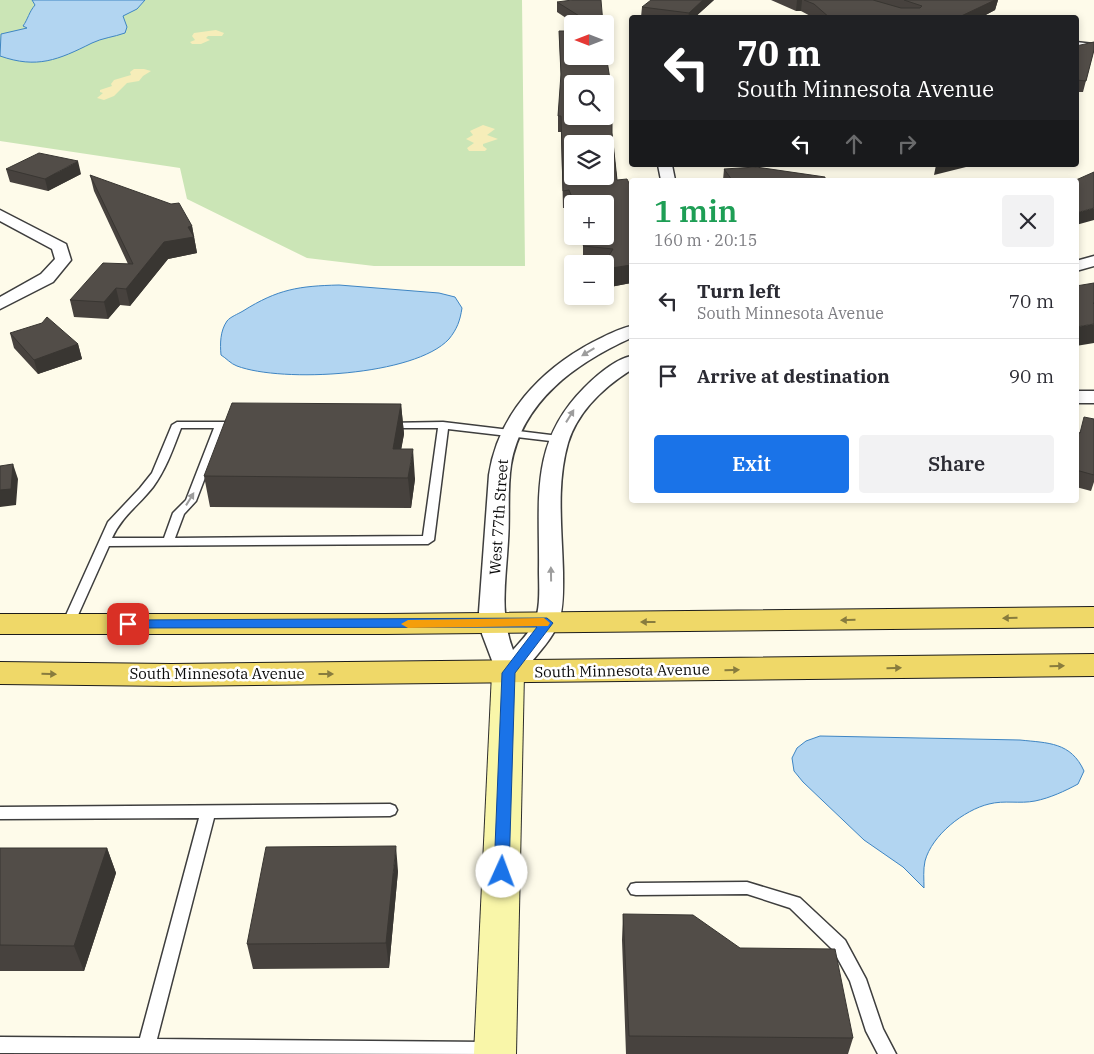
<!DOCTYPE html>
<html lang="en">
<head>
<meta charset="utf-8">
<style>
	body { margin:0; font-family:"IBM Plex Serif",serif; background:#f2f2f3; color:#2b2b33; height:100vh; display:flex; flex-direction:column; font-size:19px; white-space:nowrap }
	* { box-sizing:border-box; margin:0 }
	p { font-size:16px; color:#7c7c81 }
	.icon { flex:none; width:28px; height:28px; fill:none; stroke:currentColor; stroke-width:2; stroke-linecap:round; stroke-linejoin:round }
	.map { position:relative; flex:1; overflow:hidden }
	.panel { position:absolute; left:629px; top:178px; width:450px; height:325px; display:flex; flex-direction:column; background:#fff; border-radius:5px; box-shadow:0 2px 8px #0003 }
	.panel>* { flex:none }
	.guide { position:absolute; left:629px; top:15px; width:450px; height:152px; border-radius:5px; box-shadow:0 2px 8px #0003; background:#202124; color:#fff; overflow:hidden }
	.needle { width:32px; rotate:270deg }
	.fabs { position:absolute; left:564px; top:15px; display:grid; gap:10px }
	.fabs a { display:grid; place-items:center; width:50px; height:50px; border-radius:5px; background:#fff; box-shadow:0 2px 8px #0003; font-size:25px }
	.pin { position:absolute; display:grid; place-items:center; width:42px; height:42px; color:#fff; margin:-21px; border-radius:10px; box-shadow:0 2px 8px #0006 }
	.me { position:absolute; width:55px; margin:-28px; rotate:2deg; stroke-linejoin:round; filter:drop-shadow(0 0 4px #0008) }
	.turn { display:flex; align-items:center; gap:18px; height:105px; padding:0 25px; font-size:22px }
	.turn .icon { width:65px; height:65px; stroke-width:2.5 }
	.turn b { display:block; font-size:35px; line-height:42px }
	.lanes { display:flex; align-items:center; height:48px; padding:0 25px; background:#0003; justify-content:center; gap:25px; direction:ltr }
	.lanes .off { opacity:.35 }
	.round { display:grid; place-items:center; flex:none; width:52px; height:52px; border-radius:5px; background:#f2f2f3 }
	.summary { display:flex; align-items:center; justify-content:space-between; height:85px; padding:0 25px }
	h1 { font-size:30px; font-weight:600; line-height:38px; color:#1e9e55 }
	.primary-button { display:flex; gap:10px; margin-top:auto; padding:10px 25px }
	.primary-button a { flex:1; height:58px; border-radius:5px; background:#1a73e8; color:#fff; font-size:20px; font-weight:600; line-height:58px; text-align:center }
	.primary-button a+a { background:#f2f2f3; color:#2b2b33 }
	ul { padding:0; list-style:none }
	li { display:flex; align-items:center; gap:15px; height:75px; padding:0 25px; border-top:1px solid #e1e1e2 }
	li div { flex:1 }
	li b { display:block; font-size:19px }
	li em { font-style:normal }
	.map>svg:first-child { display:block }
</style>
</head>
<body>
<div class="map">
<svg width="1094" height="1054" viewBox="0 0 1094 1054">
	<rect width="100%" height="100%" fill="#fefbea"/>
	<path fill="#cbe5b6" d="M 0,0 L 522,0 L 525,266 L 374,266 L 307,258 L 187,199 L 180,168 L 0,141 Z"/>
	<path fill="#f6edb9" d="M 216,30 L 224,33 L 222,36 L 208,36 L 206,38 L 210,40 L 201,44 L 192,44 L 190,42 L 195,40 L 192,36 L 194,33 Z
		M 134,69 L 144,69 L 151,71 L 143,76 L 139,81 L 127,83 L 114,96 L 104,100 L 97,98 L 103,93 L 100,92 L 100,90 L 112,86 L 111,84 L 114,80 L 131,75 L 130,72 Z
		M 483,125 L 495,129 L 487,135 L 498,139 L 483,144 L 483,146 L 487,149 L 485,151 L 469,151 L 467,148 L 474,143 L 466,139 L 473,135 L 470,131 L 472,130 Z"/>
	<path fill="#b2d5f1" stroke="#3e85c3" d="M 32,0 L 145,0 L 137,9 L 123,16 L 127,27 L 125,33 C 114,37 102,38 92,43 C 58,60 37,69 0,56 L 1,34 L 27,28 L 23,26 C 28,19 29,12 35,5 Z
		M 339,285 L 439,293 L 455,297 L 462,308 C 460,321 457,329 449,339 C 415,376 282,383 237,366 C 231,364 226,358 221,355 C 220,344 220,331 227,321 C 230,317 238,314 243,311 C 278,289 299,286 339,285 Z
		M 820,736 L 1020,740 C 1048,743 1071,742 1084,771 L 1078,784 C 1065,791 1050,798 1035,801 C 1020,804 1004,800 989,804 C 964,810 932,835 925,861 C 923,870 924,879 924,888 L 903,867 L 864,840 L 803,782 L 794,771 L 792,758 L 797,748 L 806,741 Z"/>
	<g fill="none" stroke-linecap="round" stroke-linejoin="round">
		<g stroke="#3e3e3e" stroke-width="3">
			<path id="lane" d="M 177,422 L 238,422 L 243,425 L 238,428 L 224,428 L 196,501 L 184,514 L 175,538 L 423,536 L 438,428 L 389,428 L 384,425 L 385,423 L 443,422 L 559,436 L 564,439 L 559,442 L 448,429 L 434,540 L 428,544 L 109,546 L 74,624 L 72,627 L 64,627 L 62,624 L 108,522 L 140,488 L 152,473 L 172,425 ZM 181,428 L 214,428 L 186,500 L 173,513 L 164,538 L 112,538 C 122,516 138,506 153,487 C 166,469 173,449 181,428 Z
				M 390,804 L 395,806 L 397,810 L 395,814 L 390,816 L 214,818 L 157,1039 L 488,1042 L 494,1044 L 497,1050 L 495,1054 L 0,1053 L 0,1037 L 140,1038 L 199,818 L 0,819 L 0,807 Z
				M 747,882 L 800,898 L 845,940 L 866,979 L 883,1029 L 896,1054 L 878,1054 L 866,1031 L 850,981 L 833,950 L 790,908 L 747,894 L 636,895 L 631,894 L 628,889 L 631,884 L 636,883 Z"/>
		</g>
		<g stroke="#3e3e3e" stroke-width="3">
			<path id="street" d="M 1076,42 L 1094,44 L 1094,50 L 1076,48 Z
				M 658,165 L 672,165 L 675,180 L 661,180 Z
				M 0,210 L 66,244 L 71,260 L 53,282 L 0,309 L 0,297 L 41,274 L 55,259 L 52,249 L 0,221 Z
				M 1094,256 L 1094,266 L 1076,271 L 1076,261 Z
				M 631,326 L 631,338 C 576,363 522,401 511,465 C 507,490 510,516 508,541 C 506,579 499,614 513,650 C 520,642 529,633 534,623 C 541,609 539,586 539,570 C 540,500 529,443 584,388 C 597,375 614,360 631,356 L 631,370 C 604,387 578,411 568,443 C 556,485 562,529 563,572 C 563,587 564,606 559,621 C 554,637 539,652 529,665 C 520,676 515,684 499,679 L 482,634 L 479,612 L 489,475 C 498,415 540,370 593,342 C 605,336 618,329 631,326 Z
				M 1076,391 L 1094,391 L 1094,403 L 1076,403 Z"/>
		</g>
		<g stroke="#2d2d2d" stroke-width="2">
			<path id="secondary" d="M 508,662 L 519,665 L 524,673 L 516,1054 L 474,1054 L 492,673 L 497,665 Z"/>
		</g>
		<g stroke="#1c1c1c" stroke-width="2">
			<path id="primary" d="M 1094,607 L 1094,627 L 385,634 L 0,634 L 0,614 L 385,614 Z
				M 1094,654 L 1094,676 L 172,686 L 0,684 L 0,662 L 172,664 Z"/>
		</g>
		<use href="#lane" fill="#fff" fill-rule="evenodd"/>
		<use href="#street" fill="#fff" fill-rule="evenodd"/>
		<use href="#secondary" fill="#f9f6a9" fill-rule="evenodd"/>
		<use href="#primary" fill="#efd868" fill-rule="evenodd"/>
	</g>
	<path fill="#47423e" d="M 714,0 L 694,18 L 641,17 L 642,7 Z
		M 771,0 L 998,0 L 995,10 L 980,18 L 814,18 L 801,11 L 796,11 Z
		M 557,2 L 603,24 L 575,24 L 557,12 Z
		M 559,31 L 612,133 L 617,180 L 631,187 L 631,283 L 605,288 L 605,264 L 583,264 L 583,246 L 605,236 L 605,204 L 572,204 L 572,216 L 569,208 L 563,208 L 561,132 L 558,132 L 558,116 L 561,82 Z
		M 1076,46 L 1094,50 L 1083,92 L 1076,92 Z
		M 6,169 L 81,174 L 48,191 L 10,182 Z
		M 724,169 L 825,180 L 723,180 Z
		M 90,175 L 192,226 L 197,253 L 168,259 L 130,306 L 120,305 L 108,319 L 74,317 L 70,300 L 128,264 L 94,191 Z
		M 10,333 L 78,344 L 82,359 L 38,374 L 14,348 Z
		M 401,404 L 404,434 L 401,449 L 415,479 L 411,508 L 210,507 L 204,476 Z
		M 1094,419 L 1094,482 L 1091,491 L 1076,487 L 1076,432 L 1079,433 Z
		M 0,848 L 107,848 L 116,873 L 84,971 L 0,971 Z
		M 398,871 L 389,968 L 253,969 L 247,944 Z
		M 623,914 L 853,1038 L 848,1054 L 626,1054 L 622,940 Z"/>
	<path fill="#393632" d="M 703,0 L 714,0 L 694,18 L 688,18 L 689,13 Z
		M 797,0 L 802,0 L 801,11 L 796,11 Z
		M 995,0 L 998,0 L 995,10 L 980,18 L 957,18 Z
		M 78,161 L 81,174 L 48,191 L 45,179 Z
		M 936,165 L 974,165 L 934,175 Z
		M 1094,208 L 1094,220 L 1076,225 L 1076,213 Z
		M 192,226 L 197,253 L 168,259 L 130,306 L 126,289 L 164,242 L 188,227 Z
		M 631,265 L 631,283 L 605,288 L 605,269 Z
		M 116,288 L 120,305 L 108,319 L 104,302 Z
		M 1094,324 L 1094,343 L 1076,346 L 1076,327 Z
		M 78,344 L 82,359 L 38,374 L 34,360 Z
		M 401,404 L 404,434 L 396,479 L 393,449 Z
		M 413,449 L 415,479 L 411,508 L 408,478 Z
		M 13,464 L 18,479 L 16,505 L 0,507 L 0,490 Z
		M 396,846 L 398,871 L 389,968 L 386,943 Z
		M 107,848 L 116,873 L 84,971 L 74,946 Z"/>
	<path fill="#524d48" stroke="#393632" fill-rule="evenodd" d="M 572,0 L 601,0 L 603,24 L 592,24 L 557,2 Z
		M 651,0 L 703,0 L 689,13 L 642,7 Z
		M 804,0 L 873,0 L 901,8 L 920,8 L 922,6 L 904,0 L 995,0 L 957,18 L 830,18 L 814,4 Z
		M 559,31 L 572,31 L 572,56 L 605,56 L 605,48 L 612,92 L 612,133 L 617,180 L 627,179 L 631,187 L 631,265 L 605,269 L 605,264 L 604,264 L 613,249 L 583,246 L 590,236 L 605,236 L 605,214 L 611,204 L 575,204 L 569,190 L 563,191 L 561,116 L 558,116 L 561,74 ZM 572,84 L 605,84 L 605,116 L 572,116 ZM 572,144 L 605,144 L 605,176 L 572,176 Z
		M 1094,42 L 1094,50 L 1086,81 L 1076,80 L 1076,46 Z
		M 39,153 L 78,161 L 45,179 L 6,169 Z
		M 756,167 L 825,177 L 825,180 L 732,180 L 724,169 Z
		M 1094,172 L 1094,208 L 1076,213 L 1076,180 Z
		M 90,175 L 171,204 L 179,203 L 192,226 L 188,227 L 194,237 L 164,242 L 126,289 L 116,288 L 104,302 L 70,300 L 103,263 L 133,264 Z
		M 1094,283 L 1094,303 L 1093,303 L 1094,304 L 1094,324 L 1076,327 L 1076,286 Z
		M 47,317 L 78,344 L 34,360 L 10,333 L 42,323 Z
		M 232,403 L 401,404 L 393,449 L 413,449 L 408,478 L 204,476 Z
		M 1084,417 L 1094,419 L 1094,475 L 1076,470 L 1076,432 L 1080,433 Z
		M 13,464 L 11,489 L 0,490 L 0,466 Z
		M 396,846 L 386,943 L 247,944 L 266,847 Z
		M 0,848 L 107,848 L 74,946 L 0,945 Z
		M 623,914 L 693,915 L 740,948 L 835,949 L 853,1038 L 629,1036 Z"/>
	<defs><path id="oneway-solid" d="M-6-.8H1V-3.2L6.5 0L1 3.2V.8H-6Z" transform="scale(1.25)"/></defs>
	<g fill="#9d9d9d">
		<use href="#oneway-solid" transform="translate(588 352) rotate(149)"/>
		<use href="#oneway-solid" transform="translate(570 416) rotate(-58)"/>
		<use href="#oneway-solid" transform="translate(190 499) rotate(-58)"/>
		<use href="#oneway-solid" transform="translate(551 574) rotate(-91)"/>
	</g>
	<g fill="#887c3e">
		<use href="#oneway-solid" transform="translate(1010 618) rotate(179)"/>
		<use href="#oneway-solid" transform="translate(848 620) rotate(179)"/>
		<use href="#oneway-solid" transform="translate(648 622) rotate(180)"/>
		<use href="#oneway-solid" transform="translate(1057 666) rotate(-1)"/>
		<use href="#oneway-solid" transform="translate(894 668) rotate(-1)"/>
		<use href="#oneway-solid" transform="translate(732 670) rotate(-1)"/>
		<use href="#oneway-solid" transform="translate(49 674) rotate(1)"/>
		<use href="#oneway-solid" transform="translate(326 674)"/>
	</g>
	<path fill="#1a73e8" stroke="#114b97" d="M 547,618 L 553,623 L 515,673 L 509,872 L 507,876 L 502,878 L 496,876 L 494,872 L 502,673 L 537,627 L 128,628 L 121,624 L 128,620 Z"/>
	<path fill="#f59e0b" d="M 544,618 L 550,623 L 548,626 L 408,628 L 401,624 L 408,620 Z"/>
	<g text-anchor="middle" stroke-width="5" stroke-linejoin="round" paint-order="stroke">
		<g font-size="15" fill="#0b0b0b" stroke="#fff">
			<text transform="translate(499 517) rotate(-86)" y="5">West 77th Street</text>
			<text transform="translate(622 671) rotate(-1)" y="5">South Minnesota Avenue</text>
			<text x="217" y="679">South Minnesota Avenue</text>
		</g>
	</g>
</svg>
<div class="fabs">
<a><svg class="needle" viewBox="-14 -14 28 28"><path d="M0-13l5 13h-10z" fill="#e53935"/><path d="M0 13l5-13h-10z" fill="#7c7c81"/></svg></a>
<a><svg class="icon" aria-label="search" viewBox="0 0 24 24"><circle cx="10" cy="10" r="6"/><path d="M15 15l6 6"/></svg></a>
<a><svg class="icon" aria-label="layers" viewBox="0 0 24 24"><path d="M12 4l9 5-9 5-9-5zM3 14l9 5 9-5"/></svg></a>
<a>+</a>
<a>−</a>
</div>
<div class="pin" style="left:128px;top:624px;background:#d93025"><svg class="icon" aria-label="arrive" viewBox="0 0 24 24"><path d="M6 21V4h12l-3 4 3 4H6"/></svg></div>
<svg class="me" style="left:502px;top:872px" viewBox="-20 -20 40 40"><circle r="19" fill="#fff"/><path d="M0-13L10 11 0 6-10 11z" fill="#1a73e8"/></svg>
<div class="guide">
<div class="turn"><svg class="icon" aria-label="left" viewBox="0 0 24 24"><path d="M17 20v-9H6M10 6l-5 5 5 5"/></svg><div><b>70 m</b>South Minnesota Avenue</div></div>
<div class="lanes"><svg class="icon" aria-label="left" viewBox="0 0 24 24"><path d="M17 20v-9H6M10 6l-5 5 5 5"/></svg><svg class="icon off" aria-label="ahead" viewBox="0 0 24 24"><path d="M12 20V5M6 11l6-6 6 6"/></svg><svg class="icon off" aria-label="right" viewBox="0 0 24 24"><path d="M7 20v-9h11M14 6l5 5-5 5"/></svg></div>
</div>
<section class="panel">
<div class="summary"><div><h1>1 min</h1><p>160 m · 20:15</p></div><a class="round"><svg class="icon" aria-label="close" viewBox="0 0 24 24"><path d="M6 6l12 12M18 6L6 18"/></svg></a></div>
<ul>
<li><svg class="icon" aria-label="left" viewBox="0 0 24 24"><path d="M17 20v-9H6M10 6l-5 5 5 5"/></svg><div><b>Turn left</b><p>South Minnesota Avenue</p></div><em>70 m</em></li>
<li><svg class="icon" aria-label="arrive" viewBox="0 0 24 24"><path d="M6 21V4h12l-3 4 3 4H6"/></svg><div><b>Arrive at destination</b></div><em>90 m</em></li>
</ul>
<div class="primary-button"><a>Exit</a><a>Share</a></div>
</section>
</div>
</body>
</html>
